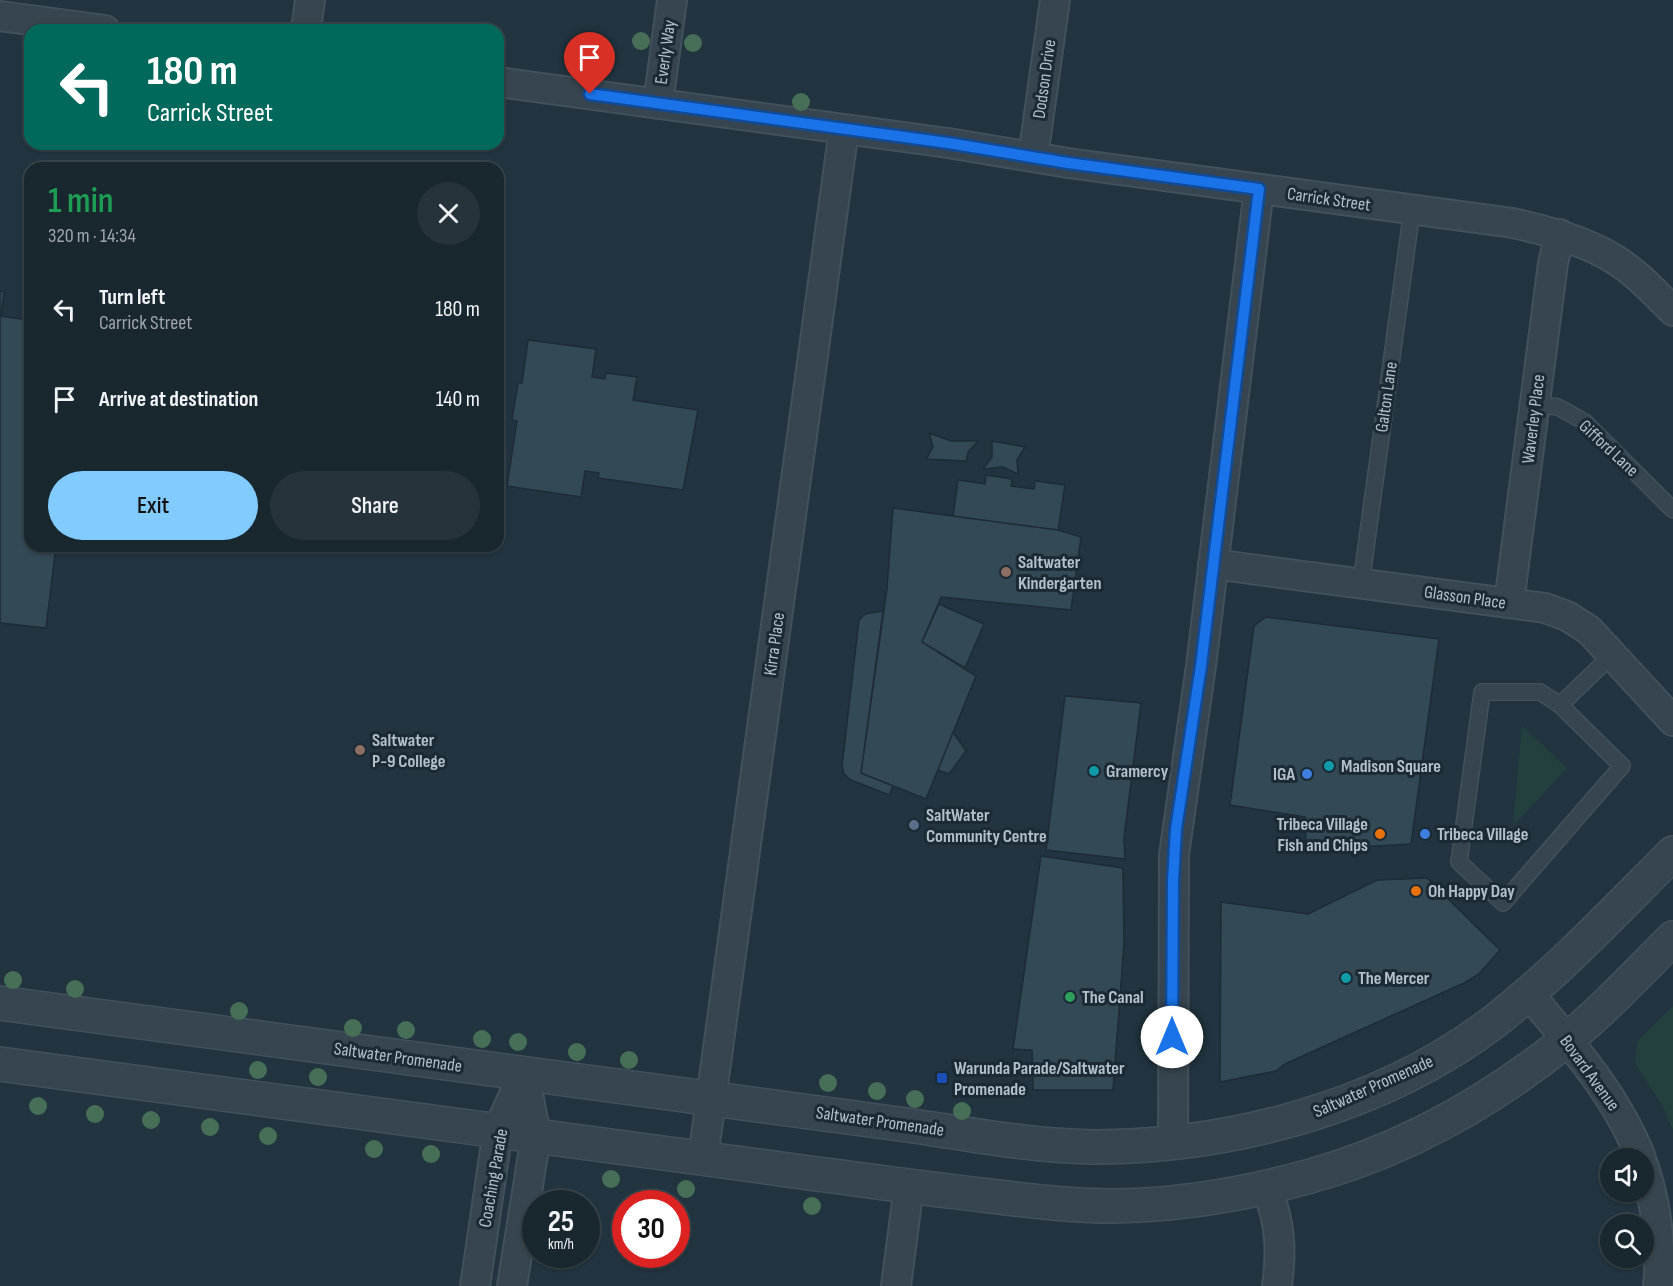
<!DOCTYPE html>
<html lang="en">
<head>
<meta charset="utf-8">
<style>
	body { margin:0; font-family:"Sofia Sans Condensed",sans-serif; background:#26333b; color:#f1f3f6; height:100vh; display:flex; flex-direction:column; font-size:22px; white-space:nowrap }
	* { box-sizing:border-box; margin:0 }
	p { font-size:20px; color:#9fa5aa }
	.icon { flex:none; width:33px; height:33px; fill:none; stroke:currentColor; stroke-width:2; stroke-linecap:round; stroke-linejoin:round }
	.map { position:relative; flex:1; overflow:hidden }
	.side { position:absolute; left:24px; top:162px; width:480px; height:390px; display:flex; flex-direction:column; background:#19272f; border-radius:18px; box-shadow:0 2px 4px #0004,0 0 0 2px #37444b }
	.side>* { flex:none }
	.guide { position:absolute; left:24px; top:24px; width:480px; height:126px; border-radius:18px; box-shadow:0 2px 4px #0004,0 0 0 2px #37444b; background:#00695c; color:#fff; overflow:hidden }
	.tools { position:absolute; left:1600px; top:1148px; display:grid; gap:12px }
	.tools a { display:grid; place-items:center; width:54px; height:54px; border-radius:50%; background:#19272f; box-shadow:0 2px 4px #0004,0 0 0 2px #37444b; font-size:30px }
	.speed { position:absolute; left:522px; top:1190px; display:flex; gap:12px; font-size:30px; font-weight:700; text-align:center }
	.speed>* { display:grid; place-content:center; width:78px; height:78px; border-radius:50%; background:#19272f; box-shadow:0 2px 4px #0004,0 0 0 2px #37444b; line-height:1 }
	.speed small { font-size:15px; font-weight:400 }
	.speed .limit { border:9px solid #d22; background:#fff; color:#111 }
	.pin { position:absolute; display:grid; place-items:center; width:51px; height:51px; color:#fff; margin:-62px -26px; border-radius:50% 50% 50% 0; rotate:-45deg; box-shadow:0 0 6px #0007 }
	.pin .icon { rotate:45deg }
	.me { position:absolute; width:66px; margin:-33px; rotate:0deg; stroke-linejoin:round; filter:drop-shadow(0 0 4px #0008) }
	.turn { display:flex; align-items:center; gap:21px; height:126px; padding:0 24px; font-size:27px }
	.turn .icon { width:78px; height:78px; stroke-width:2.5 }
	.turn b { display:block; font-size:42px; line-height:51px }
	.round { display:grid; place-items:center; flex:none; width:63px; height:63px; border-radius:32px; background:#26333b }
	.head { display:flex; align-items:center; justify-content:space-between; height:102px; padding:0 24px }
	h1 { font-size:36px; font-weight:600; line-height:45px; color:#1e9e55 }
	.primary-button { display:flex; gap:12px; margin-top:auto; padding:12px 24px }
	.primary-button a { flex:1; height:69px; border-radius:36px; background:#81cbff; color:#111; font-size:24px; font-weight:600; line-height:69px; text-align:center }
	.primary-button a+a { background:#26333b; color:#f1f3f6 }
	ul { padding:0; list-style:none }
	li { display:flex; align-items:center; gap:18px; height:90px; padding:0 24px }
	li div { flex:1 }
	li b { display:block; font-size:22px }
	li em { font-style:normal }
	.map>svg:first-child { display:block }
</style>
</head>
<body>
<div class="map">
<svg width="1673" height="1286" viewBox="0 0 1673 1286">
	<rect width="100%" height="100%" fill="#21343f"/>
	<path fill="#23403e" d="M 1522,726 L 1567,768 L 1513,826 Z
		M 1673,1006 L 1673,1130 L 1662,1105 L 1635,1063 L 1637,1042 Z"/>
	<path fill="#334955" stroke="#1d2c36" stroke-width="1.5" d="M 0,291 L 4,292 L 1,316 L 21,319 L 30,317 L 30,546 L 56,546 L 46,628 L 0,623 Z
		M 528,340 L 596,349 L 592,377 L 605,379 L 606,373 L 637,377 L 633,400 L 698,410 L 683,490 L 598,478 L 599,473 L 585,471 L 581,497 L 507,486 L 517,421 L 512,420 L 518,383 L 522,383 Z
		M 929,433 L 951,441 L 978,441 L 968,452 L 966,461 L 926,459 L 933,447 Z
		M 992,441 L 1025,447 L 1017,460 L 1018,474 L 1003,467 L 983,469 L 992,457 Z
		M 986,475 L 1012,479 L 1011,486 L 1034,489 L 1035,481 L 1065,485 L 1058,530 L 953,516 L 958,480 L 985,484 Z
		M 893,508 L 1058,530 L 1081,537 L 1071,610 L 941,597 L 922,642 L 976,676 L 926,799 L 861,773 L 887,588 Z
		M 939,604 L 984,624 L 965,668 L 922,642 Z
		M 883,611 L 861,773 L 893,786 L 889,795 L 851,780 L 844,774 L 842,766 L 859,620 L 865,614 Z
		M 1266,617 L 1439,639 L 1411,844 L 1306,850 L 1305,817 L 1230,805 L 1254,626 Z
		M 1065,696 L 1141,703 L 1124,838 L 1125,859 L 1046,850 Z
		M 953,732 L 966,751 L 949,774 L 938,770 Z
		M 1041,856 L 1123,868 L 1124,944 L 1113,1090 L 1033,1090 L 1032,1050 L 1013,1049 Z
		M 1427,878 L 1500,950 L 1479,974 L 1464,983 L 1285,1064 L 1276,1071 L 1220,1082 L 1221,902 L 1308,914 L 1377,880 Z"/>
	<g fill="none" stroke-linecap="round" stroke-linejoin="round">
		<g stroke="#42515b" stroke-width="18">
			<path id="service" d="M 1535,404 L 1558,407 L 1585,422 L 1673,510
				M 1361,584 L 1412,210
				M 1482,692 L 1540,692 L 1560,705 L 1622,766 L 1503,903 L 1459,862 Z
				M 1560,705 L 1612,655"/>
		</g>
		<g stroke="#42515b" stroke-width="32">
			<path id="minor" d="M 0,16 L 105,30
				M 306,30 L 310,0
				M 498,82 L 948,143 L 1068,163 L 1513,223 C 1548,231 1583,240 1614,259 C 1636,272 1655,293 1673,311
				M 658,104 L 672,0
				M 1033,157 L 1055,0
				M 1213,564 L 1545,608 L 1567,616 L 1589,630 L 1673,721
				M 1509,603 L 1553,263 L 1560,234
				M 1528,993 C 1571,1044 1617,1096 1641,1158
				M 1173,1143 L 1174,855 L 1201,666 L 1259,189
				M 703,1158 L 844,129
				M 1644,1167 C 1656,1205 1662,1246 1658,1286
				M 1267,1188 C 1280,1223 1282,1248 1277,1286
				M 475,1286 L 498,1130 L 524,1073
				M 512,1286 L 536,1136 L 524,1073
				M 896,1286 L 909,1186"/>
		</g>
		<g stroke="#42515b" stroke-width="36">
			<path id="tertiary" d="M 0,1003 L 907,1125 C 968,1134 1030,1146 1092,1147 C 1231,1147 1383,1107 1495,1021 C 1559,971 1616,910 1673,853
				M 0,1064 C 228,1095 456,1125 685,1156 C 775,1168 866,1181 957,1192 C 1009,1198 1062,1206 1115,1206 C 1180,1205 1245,1194 1307,1177 C 1402,1151 1488,1103 1564,1042 C 1603,1011 1638,973 1673,938"/>
		</g>
		<use href="#service" stroke="#36454f" stroke-width="15"/>
		<use href="#minor" stroke="#36454f" stroke-width="28"/>
		<use href="#tertiary" stroke="#36454f" stroke-width="33"/>
	</g>
	<g fill="#476e56">
		<circle cx="641" cy="41" r="9"/>
		<circle cx="693" cy="43" r="9"/>
		<circle cx="591" cy="72" r="9"/>
		<circle cx="801" cy="102" r="9"/>
		<circle cx="13" cy="980" r="9"/>
		<circle cx="75" cy="989" r="9"/>
		<circle cx="239" cy="1011" r="9"/>
		<circle cx="353" cy="1028" r="9"/>
		<circle cx="406" cy="1030" r="9"/>
		<circle cx="482" cy="1039" r="9"/>
		<circle cx="518" cy="1042" r="9"/>
		<circle cx="577" cy="1052" r="9"/>
		<circle cx="629" cy="1060" r="9"/>
		<circle cx="258" cy="1070" r="9"/>
		<circle cx="318" cy="1077" r="9"/>
		<circle cx="828" cy="1083" r="9"/>
		<circle cx="877" cy="1091" r="9"/>
		<circle cx="915" cy="1099" r="9"/>
		<circle cx="38" cy="1106" r="9"/>
		<circle cx="962" cy="1111" r="9"/>
		<circle cx="95" cy="1114" r="9"/>
		<circle cx="151" cy="1120" r="9"/>
		<circle cx="210" cy="1127" r="9"/>
		<circle cx="268" cy="1136" r="9"/>
		<circle cx="374" cy="1149" r="9"/>
		<circle cx="431" cy="1154" r="9"/>
		<circle cx="611" cy="1179" r="9"/>
		<circle cx="686" cy="1189" r="9"/>
		<circle cx="812" cy="1206" r="9"/>
	</g>
	<g fill="none" stroke-linecap="round" stroke-linejoin="round">
		<g stroke="#114b97" stroke-width="15">
			<path id="route" d="M 590,94 L 948,143 L 1068,163 L 1259,189 L 1201,666 L 1176,829 L 1173,881 L 1172,1037"/>
		</g>
		<use href="#route" stroke="#1a73e8" stroke-width="10"/>
	</g>
	<g fill="#8d6e63" stroke="#1b2a34" stroke-width="2">
		<circle cx="1006" cy="572" r="6"/>
		<circle cx="360" cy="750" r="6"/>
	</g>
	<g fill="#0f9aa8" stroke="#1b2a34" stroke-width="2">
		<circle cx="1329" cy="766" r="6"/>
		<circle cx="1094" cy="771" r="6"/>
		<circle cx="1346" cy="978" r="6"/>
	</g>
	<g fill="#3f7fe0" stroke="#1b2a34" stroke-width="2">
		<circle cx="1307" cy="774" r="6"/>
		<circle cx="1425" cy="834" r="6"/>
	</g>
	<circle fill="#5c6f8a" stroke="#1b2a34" stroke-width="2" cx="914" cy="825" r="6"/>
	<g fill="#e8710a" stroke="#1b2a34" stroke-width="2">
		<circle cx="1380" cy="834" r="6"/>
		<circle cx="1416" cy="891" r="6"/>
	</g>
	<circle fill="#2e9e5b" stroke="#1b2a34" stroke-width="2" cx="1070" cy="997" r="6"/>
	<rect fill="#1a4fb4" stroke="#1b2a34" stroke-width="2" x="936" y="1072" width="12" height="12" rx="3"/>
	<g text-anchor="middle" stroke-width="6" stroke-linejoin="round" paint-order="stroke">
		<g font-size="18" fill="#b1c0ca" stroke="#1b2a34">
			<text transform="translate(665 52) rotate(-82)" y="6">Everly Way</text>
			<text transform="translate(1044 79) rotate(-82)" y="6">Dodson Drive</text>
			<text transform="translate(1329 199) rotate(8)" y="6">Carrick Street</text>
			<text transform="translate(1386 397) rotate(-82)" y="6">Galton Lane</text>
			<text transform="translate(1533 419) rotate(-83)" y="6">Waverley Place</text>
			<text transform="translate(1609 448) rotate(43)" y="6">Gifford Lane</text>
			<text transform="translate(1465 597) rotate(8)" y="6">Glasson Place</text>
			<text transform="translate(774 644) rotate(-82)" y="6">Kirra Place</text>
			<text transform="translate(398 1057) rotate(8)" y="6">Saltwater Promenade</text>
			<text transform="translate(1590 1073) rotate(54)" y="6">Bovard Avenue</text>
			<text transform="translate(1373 1086) rotate(-24)" y="6">Saltwater Promenade</text>
			<text transform="translate(880 1121) rotate(8)" y="6">Saltwater Promenade</text>
			<text transform="translate(493 1178) rotate(-80)" y="6">Coaching Parade</text>
		</g>
		<g font-size="18" font-weight="bold" fill="#b1c0ca" stroke="#1b2a34" text-anchor="start">
			<text x="1018" y="568">Saltwater<tspan x="1018" dy="21">Kindergarten</tspan></text>
			<text x="372" y="746">Saltwater<tspan x="372" dy="21">P-9 College</tspan></text>
			<text x="1341" y="772">Madison Square</text>
			<text x="1106" y="777">Gramercy</text>
			<text x="1295" y="780" text-anchor="end">IGA</text>
			<text x="926" y="821">SaltWater<tspan x="926" dy="21">Community Centre</tspan></text>
			<text x="1368" y="830" text-anchor="end">Tribeca Village<tspan x="1368" dy="21">Fish and Chips</tspan></text>
			<text x="1437" y="840">Tribeca Village</text>
			<text x="1428" y="897">Oh Happy Day</text>
			<text x="1358" y="984">The Mercer</text>
			<text x="1082" y="1003">The Canal</text>
			<text x="954" y="1074">Warunda Parade/Saltwater<tspan x="954" dy="21">Promenade</tspan></text>
		</g>
	</g>
</svg>
<div class="tools">
<a><svg class="icon" aria-label="sound" viewBox="0 0 24 24"><path d="M4 9h4l5-4v14l-5-4H4zM17 9q2 3 0 6"/></svg></a>
<a><svg class="icon" aria-label="search" viewBox="0 0 24 24"><circle cx="10" cy="10" r="6"/><path d="M15 15l6 6"/></svg></a>
</div>
<div class="speed"><div>25<small>km/h</small></div><div class="limit">30</div></div>
<div class="pin" style="left:590px;top:94px;background:#d93025"><svg class="icon" aria-label="arrive" viewBox="0 0 24 24"><path d="M6 21V4h12l-3 4 3 4H6"/></svg></div>
<svg class="me" style="left:1172px;top:1037px" viewBox="-20 -20 40 40"><circle r="19" fill="#fff"/><path d="M0-13L10 11 0 6-10 11z" fill="#1a73e8"/></svg>
<div class="guide">
<div class="turn"><svg class="icon" aria-label="left" viewBox="0 0 24 24"><path d="M17 20v-9H6M10 6l-5 5 5 5"/></svg><div><b>180 m</b>Carrick Street</div></div>
</div>
<section class="side">
<div class="head"><div><h1>1 min</h1><p>320 m · 14:34</p></div><a class="round"><svg class="icon" aria-label="close" viewBox="0 0 24 24"><path d="M6 6l12 12M18 6L6 18"/></svg></a></div>
<ul>
<li><svg class="icon" aria-label="left" viewBox="0 0 24 24"><path d="M17 20v-9H6M10 6l-5 5 5 5"/></svg><div><b>Turn left</b><p>Carrick Street</p></div><em>180 m</em></li>
<li><svg class="icon" aria-label="arrive" viewBox="0 0 24 24"><path d="M6 21V4h12l-3 4 3 4H6"/></svg><div><b>Arrive at destination</b></div><em>140 m</em></li>
</ul>
<div class="primary-button"><a>Exit</a><a>Share</a></div>
</section>
</div>
</body>
</html>
